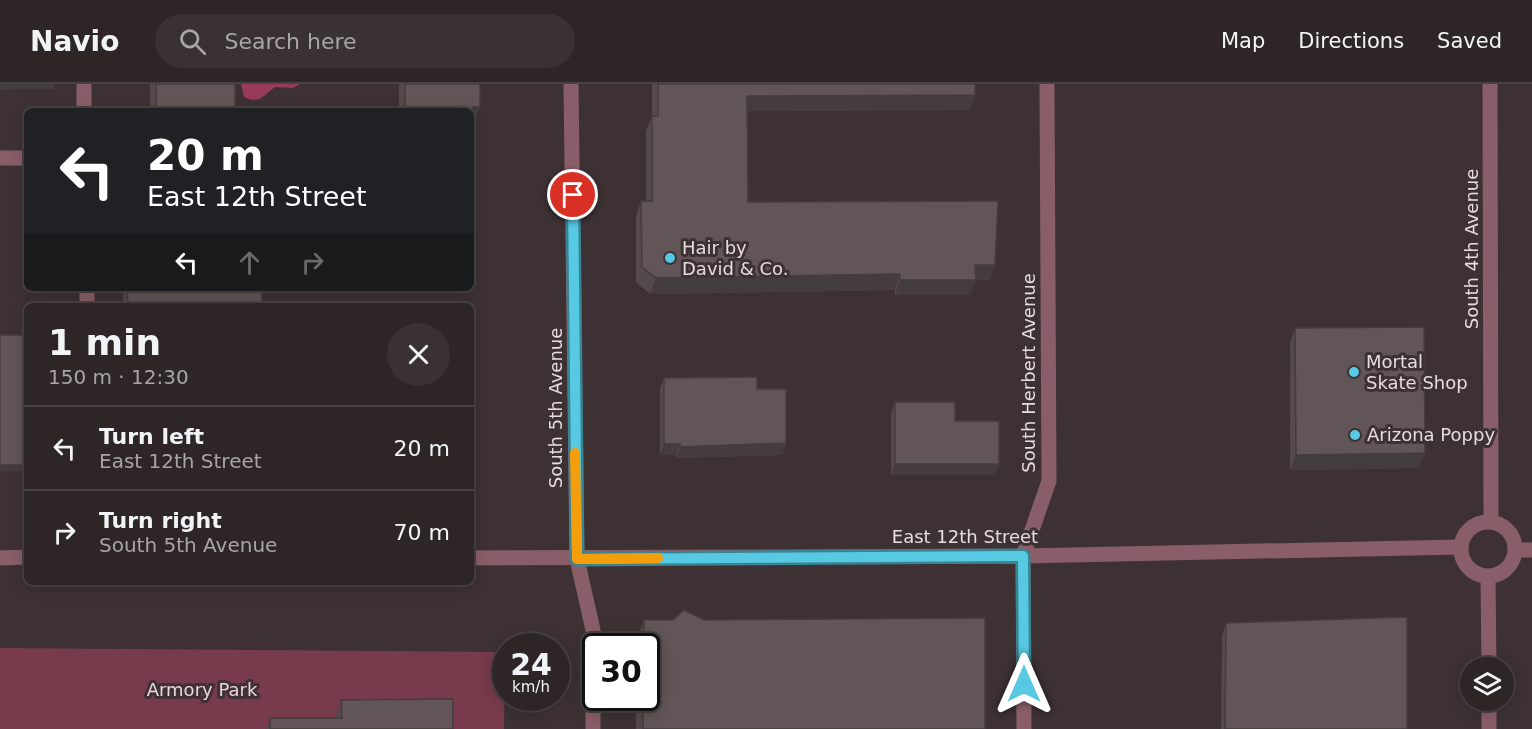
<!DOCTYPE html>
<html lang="en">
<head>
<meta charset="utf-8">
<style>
	body { margin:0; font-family:"DejaVu Sans",sans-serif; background:#3a3133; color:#f1f3f6; height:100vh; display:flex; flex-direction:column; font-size:22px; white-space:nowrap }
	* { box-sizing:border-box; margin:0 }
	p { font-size:20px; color:#a7a5a7 }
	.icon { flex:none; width:33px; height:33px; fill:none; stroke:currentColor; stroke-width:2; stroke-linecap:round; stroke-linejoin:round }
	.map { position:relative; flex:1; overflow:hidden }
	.drawer { position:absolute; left:24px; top:219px; width:450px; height:282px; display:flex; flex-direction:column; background:#2e2527; border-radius:9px; box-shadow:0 3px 15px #0003,0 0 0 2px #494244 }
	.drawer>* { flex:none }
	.top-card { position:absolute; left:24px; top:24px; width:450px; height:183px; border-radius:9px; box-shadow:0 3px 15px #0003,0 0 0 2px #494244; background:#202124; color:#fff; overflow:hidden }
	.fabs { position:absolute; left:1460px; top:573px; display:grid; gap:12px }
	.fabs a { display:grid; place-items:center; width:54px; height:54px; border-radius:50%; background:#2e2527; box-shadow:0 3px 15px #0003,0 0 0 2px #494244; font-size:30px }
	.speed { position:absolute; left:492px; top:549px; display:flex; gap:12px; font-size:30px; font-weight:700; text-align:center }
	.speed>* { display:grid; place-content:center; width:78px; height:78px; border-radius:50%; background:#2e2527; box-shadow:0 3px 15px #0003,0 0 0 2px #494244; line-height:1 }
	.speed small { font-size:15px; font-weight:400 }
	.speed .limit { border:3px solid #111; border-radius:9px; background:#fff; color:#111 }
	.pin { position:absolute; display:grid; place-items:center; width:51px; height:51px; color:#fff; margin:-26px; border:3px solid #fff; border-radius:50%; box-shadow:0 2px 6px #0007 }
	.me { position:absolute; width:66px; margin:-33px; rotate:0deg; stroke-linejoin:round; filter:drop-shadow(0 0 4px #0008) }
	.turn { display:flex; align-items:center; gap:21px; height:126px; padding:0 24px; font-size:27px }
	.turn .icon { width:78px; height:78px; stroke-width:2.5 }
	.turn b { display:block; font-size:42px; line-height:51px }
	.lanes { display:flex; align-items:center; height:57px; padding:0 24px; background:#0003; justify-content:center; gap:30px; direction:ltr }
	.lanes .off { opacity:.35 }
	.round { display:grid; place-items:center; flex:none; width:63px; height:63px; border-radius:32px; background:#3a3133 }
	.overview { display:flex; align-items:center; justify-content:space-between; height:102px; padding:0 24px }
	h1 { font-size:36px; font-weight:700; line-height:45px }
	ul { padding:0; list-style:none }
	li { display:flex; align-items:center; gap:18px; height:84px; padding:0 24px; border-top:2px solid #494244 }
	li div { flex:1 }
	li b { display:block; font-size:22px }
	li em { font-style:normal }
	header { display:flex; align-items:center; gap:36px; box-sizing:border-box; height:84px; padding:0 30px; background:#2e2527; border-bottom:2px solid #494244 }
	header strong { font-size:28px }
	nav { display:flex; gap:33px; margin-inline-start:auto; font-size:21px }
	.search { width:420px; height:54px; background:#3a3133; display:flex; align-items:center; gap:15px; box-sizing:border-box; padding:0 21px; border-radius:33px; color:#a7a5a7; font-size:22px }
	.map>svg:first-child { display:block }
</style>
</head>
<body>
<header>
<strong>Navio</strong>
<div class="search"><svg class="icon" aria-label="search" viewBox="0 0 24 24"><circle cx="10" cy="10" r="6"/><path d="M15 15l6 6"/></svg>Search here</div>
<nav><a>Map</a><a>Directions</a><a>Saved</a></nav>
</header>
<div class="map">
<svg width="1532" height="645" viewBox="0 0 1532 645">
	<rect width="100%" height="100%" fill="#3d3134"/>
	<path fill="#773b4b" d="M 0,564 L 505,568 L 504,645 L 0,645 Z"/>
	<path fill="#983b57" d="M 241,0 L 300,0 L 293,4 L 275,3 C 264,11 259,21 244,13 Z"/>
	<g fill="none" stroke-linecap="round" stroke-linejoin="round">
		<path stroke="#895e68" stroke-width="15" d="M 84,0 L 84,27
			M 571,0 L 577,475 L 593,546 L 593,645
			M 1490,0 L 1491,438
			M 0,74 L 27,74
			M 87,204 L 87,222
			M1461 465a27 27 0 1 1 54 0a27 27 0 1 1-54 0Z
			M 1515,466 L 1532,466
			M 0,474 L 27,473
			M 471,474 L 1023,472 L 1460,463
			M 1488,493 L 1489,584
			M 1489,616 L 1489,645
			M 1024,645 L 1023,472 L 1049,397 L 1047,0"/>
	</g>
	<path fill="#54494b" d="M 150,0 L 235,0 L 235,27 L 150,27 Z
		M 399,0 L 480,0 L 480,23 L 474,39 L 399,27 Z
		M 652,0 L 975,0 L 975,11 L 969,26 L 747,27 L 748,118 L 990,196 L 976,196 L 970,211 L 895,211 L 895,206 L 650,210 L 636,198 L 636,133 L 641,117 L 646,117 L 646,47 L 652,32 Z
		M 126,204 L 294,204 L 262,204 L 262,222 L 123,222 L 123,210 Z
		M 1295,244 L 1425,369 L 1419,384 L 1290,386 L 1290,259 Z
		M 664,294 L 757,305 L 786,359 L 782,371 L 676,374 L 676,371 L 660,371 L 660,305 Z
		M 895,318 L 955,337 L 995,391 L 891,391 L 891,329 Z
		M 644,536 L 704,536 L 985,645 L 636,645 L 636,614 L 646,614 L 646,562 L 637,562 L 637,555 Z
		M 1226,539 L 1407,645 L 1221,645 L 1222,552 Z
		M 341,616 L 453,645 L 266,645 L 270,634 L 335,634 Z"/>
	<path fill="#453c3d" d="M 0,0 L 55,0 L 53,5 L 0,6 Z
		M 975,11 L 969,26 L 741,27 L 747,12 Z
		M 473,23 L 480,23 L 474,39 L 471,39 Z
		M 975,181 L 995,181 L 990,196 L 976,196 L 970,211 L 895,211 L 900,196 Z
		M 900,190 L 895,206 L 650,210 L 656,194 Z
		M 786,359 L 782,371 L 676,374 L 680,363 Z
		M 664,360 L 680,360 L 676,371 L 660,371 Z
		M 1425,369 L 1419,384 L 1290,386 L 1296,371 Z
		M 895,380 L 999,380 L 995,391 L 891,391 Z
		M 0,381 L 27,381 L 25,387 L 0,387 Z"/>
	<path fill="#625557" stroke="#453c3d" stroke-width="1.5" d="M 156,0 L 235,0 L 235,27 L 156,27 Z
		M 405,0 L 480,0 L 480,23 L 473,23 L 474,85 L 471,85 L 471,27 L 380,27 L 405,27 Z
		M 658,0 L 975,0 L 975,11 L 747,12 L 748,118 L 998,117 L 995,181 L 975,181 L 976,196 L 900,196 L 900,190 L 656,194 L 642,183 L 641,117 L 652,117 L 652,32 L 658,32 Z
		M 127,204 L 262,204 L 262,222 L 128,222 Z
		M 1424,243 L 1425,369 L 1296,371 L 1295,244 Z
		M 0,251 L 27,251 L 27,381 L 0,381 Z
		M 757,293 L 757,305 L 786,305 L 786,359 L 680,363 L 680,360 L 664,360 L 664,294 Z
		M 895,318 L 955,318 L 955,337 L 999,337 L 999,380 L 895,380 Z
		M 684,526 L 704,536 L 985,534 L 985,645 L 643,645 L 643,614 L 646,614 L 646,562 L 644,562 L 644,536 L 673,536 Z
		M 1407,533 L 1407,645 L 1225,645 L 1226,539 Z
		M 453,615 L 453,645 L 270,645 L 270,634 L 342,634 L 341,616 Z"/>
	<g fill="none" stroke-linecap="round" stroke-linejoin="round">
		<g stroke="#398393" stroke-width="15">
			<path id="route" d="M 573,111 L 577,475 L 1023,472 L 1024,600"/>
		</g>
		<use href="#route" stroke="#57c9e2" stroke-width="10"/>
		<path stroke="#f59e0b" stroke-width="10" d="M 575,369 L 577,475 L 658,474"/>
	</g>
	<g fill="#57c9e2" stroke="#3d3134" stroke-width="2">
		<circle cx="670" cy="174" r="6"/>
		<circle cx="1354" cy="288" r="6"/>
		<circle cx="1355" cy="351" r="6"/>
	</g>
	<g text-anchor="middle" stroke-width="6" stroke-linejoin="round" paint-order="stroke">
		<g font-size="18" fill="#e4dcde" stroke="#3d3134" text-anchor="start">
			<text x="682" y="170">Hair by<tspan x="682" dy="21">David &amp; Co.</tspan></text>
			<text x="1366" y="284">Mortal<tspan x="1366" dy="21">Skate Shop</tspan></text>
			<text x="1367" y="357">Arizona Poppy</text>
		</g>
		<g font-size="18" fill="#e4dcde" stroke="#3d3134">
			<text transform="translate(1472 165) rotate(-90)" y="6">South 4th Avenue</text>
			<text transform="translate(1029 289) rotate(-90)" y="6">South Herbert Avenue</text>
			<text transform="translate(556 324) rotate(-90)" y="6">South 5th Avenue</text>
			<text x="965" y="459">East 12th Street</text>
		</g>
		<g font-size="18" fill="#efd3d9" stroke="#3d3134">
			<text x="202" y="612">Armory Park</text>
		</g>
	</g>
</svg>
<div class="fabs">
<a><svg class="icon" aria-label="layers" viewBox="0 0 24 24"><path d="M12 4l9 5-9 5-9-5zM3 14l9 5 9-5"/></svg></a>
</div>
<div class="speed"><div>24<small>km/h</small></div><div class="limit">30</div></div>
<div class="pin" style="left:573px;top:111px;background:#d93025"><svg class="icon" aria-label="arrive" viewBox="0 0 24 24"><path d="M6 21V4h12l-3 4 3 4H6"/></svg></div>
<svg class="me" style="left:1024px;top:600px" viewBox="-20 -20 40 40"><path d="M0-17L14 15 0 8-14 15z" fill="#57c9e2" stroke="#fff" stroke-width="4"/></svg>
<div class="top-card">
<div class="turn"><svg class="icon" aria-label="left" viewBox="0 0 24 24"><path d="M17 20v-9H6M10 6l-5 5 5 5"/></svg><div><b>20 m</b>East 12th Street</div></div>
<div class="lanes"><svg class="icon" aria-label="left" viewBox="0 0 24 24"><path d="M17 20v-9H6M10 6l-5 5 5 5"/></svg><svg class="icon off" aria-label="ahead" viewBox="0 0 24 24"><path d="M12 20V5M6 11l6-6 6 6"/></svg><svg class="icon off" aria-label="right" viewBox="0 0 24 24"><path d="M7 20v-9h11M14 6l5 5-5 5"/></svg></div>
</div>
<section class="drawer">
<div class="overview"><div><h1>1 min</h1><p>150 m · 12:30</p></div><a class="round"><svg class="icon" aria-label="close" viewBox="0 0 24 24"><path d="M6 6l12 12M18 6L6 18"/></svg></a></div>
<ul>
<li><svg class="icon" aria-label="left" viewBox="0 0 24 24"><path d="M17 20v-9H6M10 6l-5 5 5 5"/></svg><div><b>Turn left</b><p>East 12th Street</p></div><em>20 m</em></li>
<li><svg class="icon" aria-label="right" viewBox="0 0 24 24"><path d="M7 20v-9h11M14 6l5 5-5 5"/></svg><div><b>Turn right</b><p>South 5th Avenue</p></div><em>70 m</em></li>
</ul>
</section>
</div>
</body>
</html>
